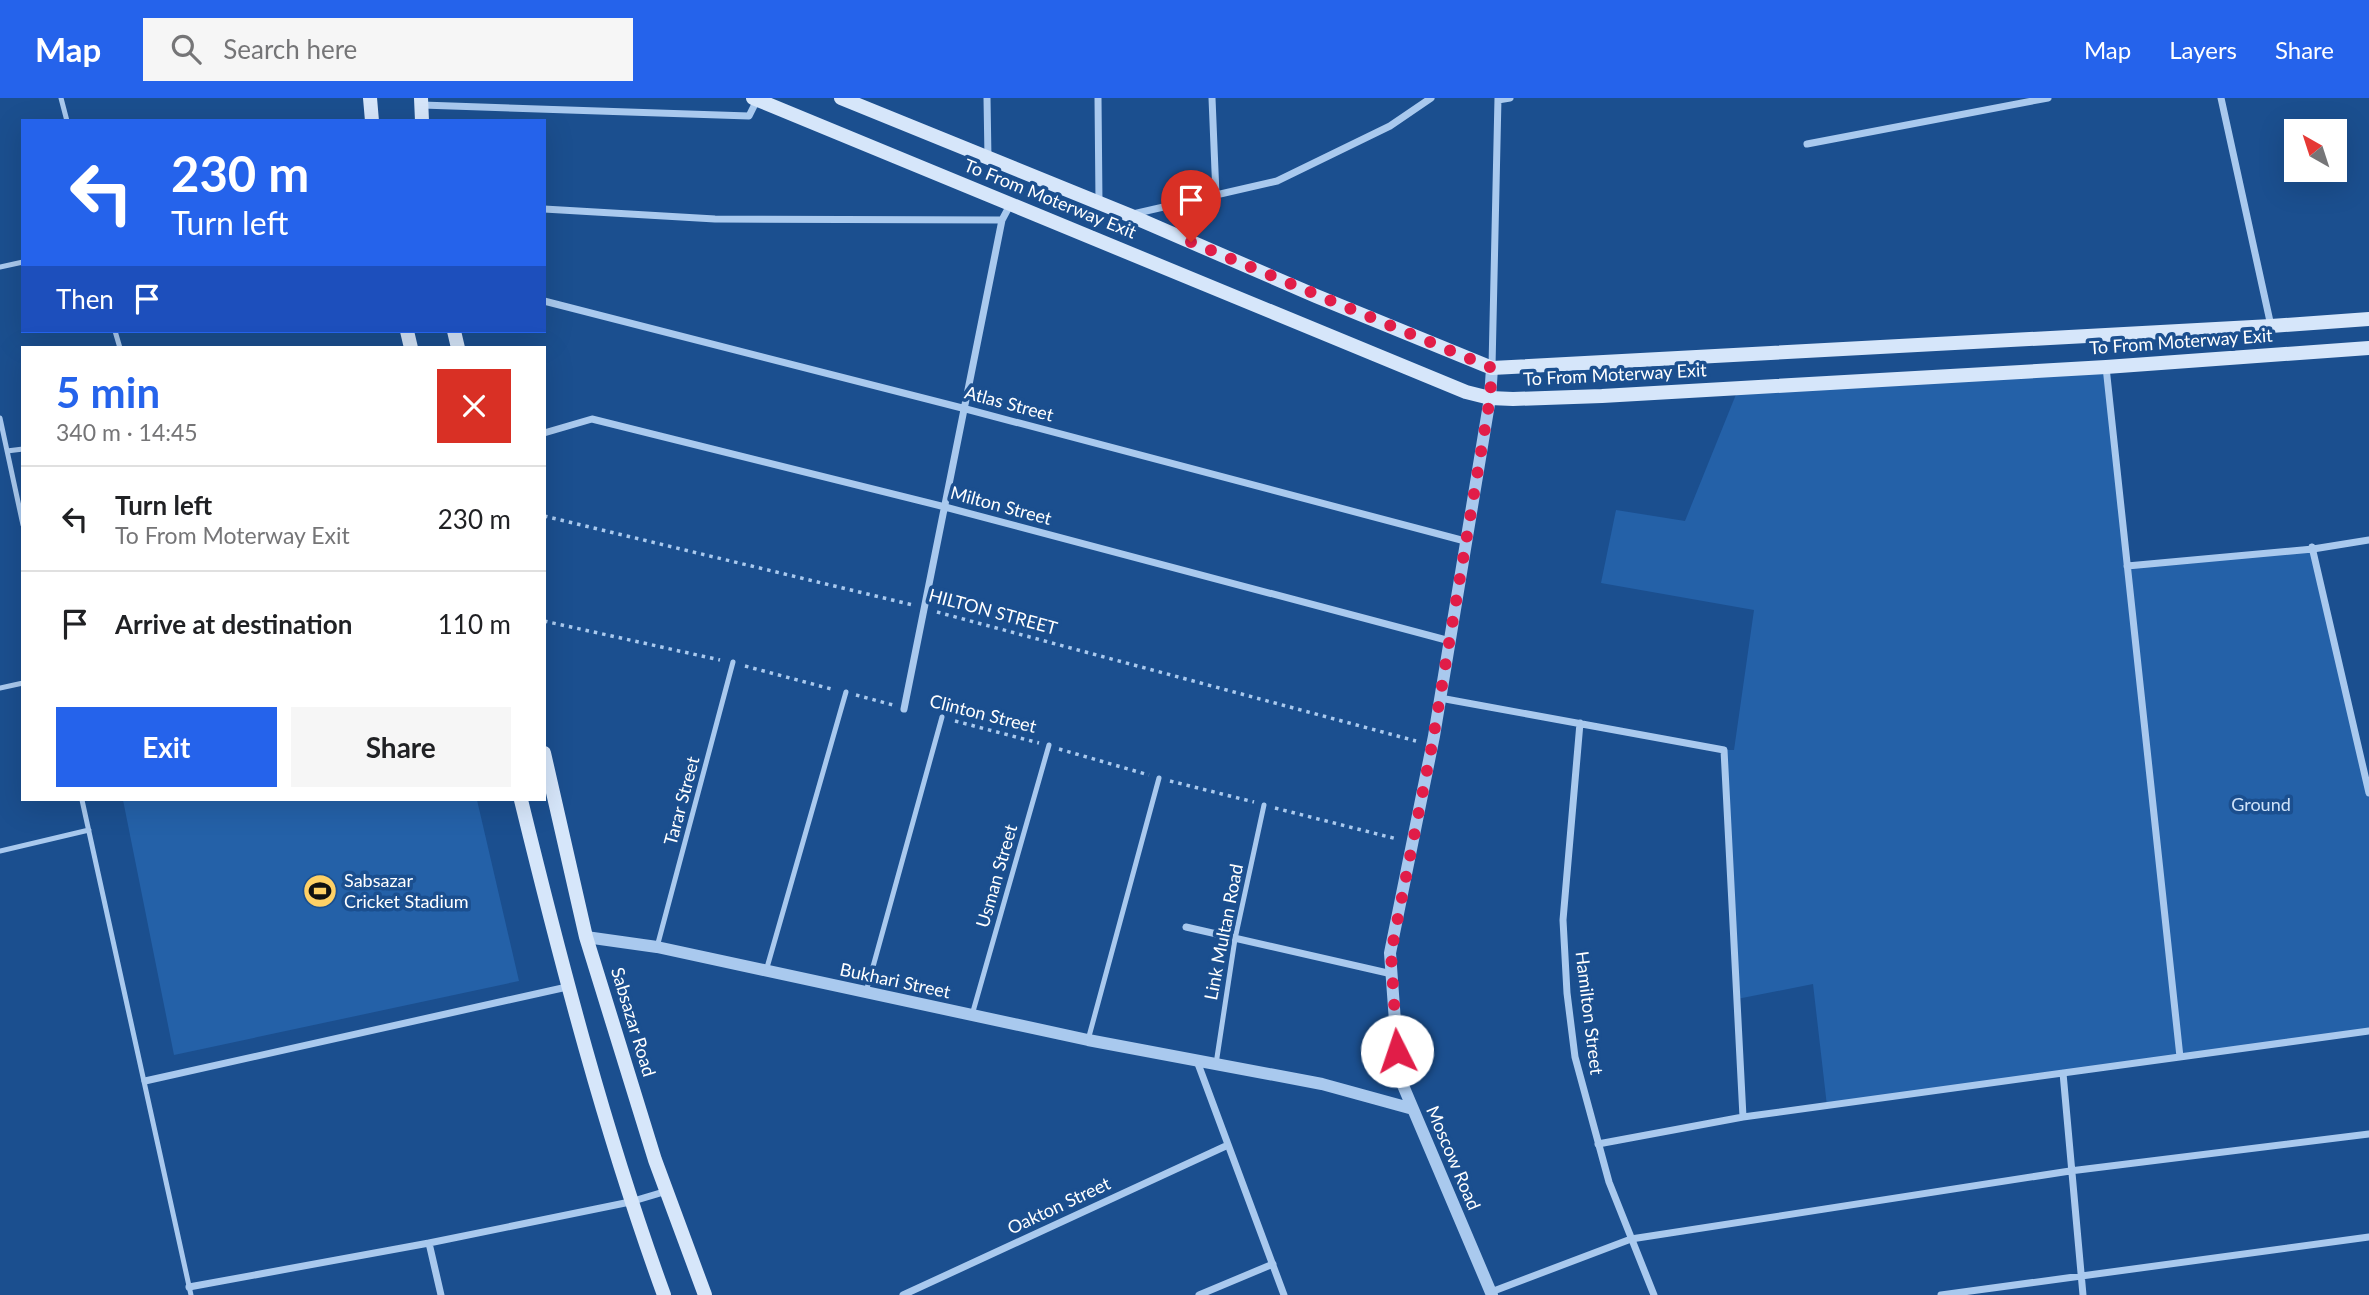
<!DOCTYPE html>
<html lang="en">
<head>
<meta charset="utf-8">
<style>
	body { margin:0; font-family:Lato,sans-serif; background:#f6f6f6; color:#202124; height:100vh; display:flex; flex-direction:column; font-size:26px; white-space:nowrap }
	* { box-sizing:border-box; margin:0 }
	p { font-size:23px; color:#757577 }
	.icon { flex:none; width:38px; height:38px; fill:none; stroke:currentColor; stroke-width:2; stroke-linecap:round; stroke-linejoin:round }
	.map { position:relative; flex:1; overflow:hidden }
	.details { position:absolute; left:21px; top:248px; width:525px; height:455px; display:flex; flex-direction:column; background:#fff; border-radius:0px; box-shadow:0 7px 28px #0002 }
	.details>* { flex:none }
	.banner { position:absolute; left:21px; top:21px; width:525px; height:214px; border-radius:0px; box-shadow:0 7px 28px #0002; background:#2563eb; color:#fff; overflow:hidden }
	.needle { width:46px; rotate:321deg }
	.controls { position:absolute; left:2284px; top:21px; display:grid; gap:14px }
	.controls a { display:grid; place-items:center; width:63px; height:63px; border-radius:0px; background:#fff; box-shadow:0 7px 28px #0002; font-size:35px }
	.pin { position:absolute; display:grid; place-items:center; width:60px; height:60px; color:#fff; margin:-72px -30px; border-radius:50% 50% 50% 0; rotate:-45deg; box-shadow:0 0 7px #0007 }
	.pin .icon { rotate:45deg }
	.me { position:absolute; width:77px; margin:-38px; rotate:356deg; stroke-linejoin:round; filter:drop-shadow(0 0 5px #0008) }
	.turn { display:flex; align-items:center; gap:24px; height:147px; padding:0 35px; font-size:32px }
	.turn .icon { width:91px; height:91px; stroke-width:2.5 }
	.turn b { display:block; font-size:49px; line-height:60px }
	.then { display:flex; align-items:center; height:66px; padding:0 35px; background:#0003; gap:14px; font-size:26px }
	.round { display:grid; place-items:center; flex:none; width:74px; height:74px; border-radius:0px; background:#f6f6f6 }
	.summary { display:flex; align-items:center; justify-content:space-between; height:119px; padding:0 35px }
	h1 { font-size:42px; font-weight:700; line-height:52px; color:#2563eb }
	.cta { display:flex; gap:14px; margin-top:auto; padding:14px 35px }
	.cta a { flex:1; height:80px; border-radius:0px; background:#2563eb; color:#fff; font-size:28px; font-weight:700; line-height:80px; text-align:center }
	.cta a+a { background:#f6f6f6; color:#202124 }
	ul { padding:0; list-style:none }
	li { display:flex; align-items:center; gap:21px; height:105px; padding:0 35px; border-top:2px solid #e0e0e0 }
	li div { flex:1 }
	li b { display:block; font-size:26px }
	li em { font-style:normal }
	header { display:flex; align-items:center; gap:42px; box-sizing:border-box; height:98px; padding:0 35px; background:#2563eb; color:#fff }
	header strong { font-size:33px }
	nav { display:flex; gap:38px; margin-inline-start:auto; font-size:24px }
	.search { width:490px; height:63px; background:#f6f6f6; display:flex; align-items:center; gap:18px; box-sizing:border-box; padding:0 24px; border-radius:0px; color:#757577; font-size:26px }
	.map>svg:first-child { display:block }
</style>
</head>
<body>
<header>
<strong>Map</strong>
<div class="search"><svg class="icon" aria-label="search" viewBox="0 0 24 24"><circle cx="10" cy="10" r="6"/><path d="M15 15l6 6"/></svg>Search here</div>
<nav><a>Map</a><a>Layers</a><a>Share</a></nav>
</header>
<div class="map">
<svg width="2369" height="1197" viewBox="0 0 2369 1197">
	<rect width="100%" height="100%" fill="#1b4f8f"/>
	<path fill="#2461a8" d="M 2106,269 L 2128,468 L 2312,449 L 2369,695 L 2369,933 L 1827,1008 L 1813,886 L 1737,901 L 1724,652 L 1734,652 L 1754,512 L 1601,485 L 1616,412 L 1685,423 L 1739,289 Z
		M 123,702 L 477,702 L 519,883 L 174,957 Z"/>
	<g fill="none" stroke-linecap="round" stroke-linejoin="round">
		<path stroke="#a9c9ee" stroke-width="3.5" stroke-dasharray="3.5 5" stroke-linecap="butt" d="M 544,418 L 913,507
			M 937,514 L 1416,643
			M 544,523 L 720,562
			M 745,568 L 835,592
			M 856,597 L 893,607
			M 955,623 L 1039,645
			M 1059,651 L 1149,677
			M 1170,683 L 1254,704
			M 1275,710 L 1397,741"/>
		<path stroke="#a9c9ee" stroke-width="5" d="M 61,0 L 67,23
			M 0,169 L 23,164
			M 115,233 L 120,250
			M 0,320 L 23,427
			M 7,353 L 23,351
			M 0,590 L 23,585
			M 82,702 L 191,1197
			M 0,753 L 89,732
			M 657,849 L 733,564
			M 766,873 L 846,594
			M 866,894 L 942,619
			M 972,917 L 1049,647
			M 1088,942 L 1159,680
			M 1216,966 L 1235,841 L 1264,707"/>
		<path stroke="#a9c9ee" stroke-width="7" d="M 987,0 L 988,60
			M 1098,0 L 1099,104
			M 1212,0 L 1216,97
			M 2221,0 L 2271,228
			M 1498,2 L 1510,0
			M 422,7 L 749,18 L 757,2
			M 1807,46 L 2048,0
			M 544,111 L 715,121 L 1002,122 L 1010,107
			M 1133,116 L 1277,83 L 1390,28 L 1431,0
			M 544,203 L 966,311 L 1465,443
			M 1492,269 L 1498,0
			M 2106,269 L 2180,959
			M 544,335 L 592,321 L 945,409 L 1450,543
			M 2312,449 L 2369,695
			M 2127,468 L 2313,451 L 2369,442
			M 1440,600 L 1724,652 L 1743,1019
			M 904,611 L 1002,122
			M 1580,625 L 1563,822 L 1567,895 L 1575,959 L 1609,1084 L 1654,1197
			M 1186,829 L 1392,876
			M 1197,963 L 1284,1197
			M 2063,975 L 2083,1197
			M 145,983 L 567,889
			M 1598,1046 L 1743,1019 L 2369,933
			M 429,1145 L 441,1197
			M 189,1189 L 429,1145 L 630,1104 L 667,1093
			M 1491,1194 L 1631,1141 L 2070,1073 L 2369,1036
			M 903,1197 L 1228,1047
			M 1199,1197 L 1273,1166
			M 1941,1197 L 2369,1139"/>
		<path stroke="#a9c9ee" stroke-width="12" d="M 586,839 L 657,849 L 1088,942 L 1322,986 L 1413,1011
			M 1492,1197 L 1399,978 L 1390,855 L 1434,638 L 1490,300 L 1492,270"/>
		<path stroke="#d6e6fa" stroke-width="14" d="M 370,0 L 372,23
			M 421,0 L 422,23
			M 753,0 L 1466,294 L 1490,300 L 1513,301 L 1602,298 L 2106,269 L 2369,250
			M 841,0 L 1129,117 L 1316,198 L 1492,270 L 2271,228 L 2369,221
			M 407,233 L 411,250
			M 454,233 L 458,250
			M 544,655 L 586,839 L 655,1062 L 705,1197
			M 521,702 C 562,869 605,1035 664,1197"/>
	</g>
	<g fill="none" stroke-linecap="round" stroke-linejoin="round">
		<path stroke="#e11d48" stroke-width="12" stroke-dasharray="0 21.6" d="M 1191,144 L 1492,270 L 1490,300 L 1432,647 L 1391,855 L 1397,953"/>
	</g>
	<defs>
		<g id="stadium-disc" transform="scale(1.75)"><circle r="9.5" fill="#ffd166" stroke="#1b4f8f"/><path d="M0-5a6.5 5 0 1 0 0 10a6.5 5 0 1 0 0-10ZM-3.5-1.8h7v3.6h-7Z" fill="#111"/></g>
	</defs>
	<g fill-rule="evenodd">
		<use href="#stadium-disc" x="320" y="793"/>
	</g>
	<g text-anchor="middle" stroke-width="7" stroke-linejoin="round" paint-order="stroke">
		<g font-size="18" fill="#fff" stroke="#1b4f8f">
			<text transform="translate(1050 101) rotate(22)" y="6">To From Moterway Exit</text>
			<text transform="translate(2181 244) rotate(-4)" y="6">To From Moterway Exit</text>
			<text transform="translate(1615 277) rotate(-3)" y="6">To From Moterway Exit</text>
			<text transform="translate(1009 306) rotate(15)" y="6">Atlas Street</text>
			<text transform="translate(1001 408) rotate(15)" y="6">Milton Street</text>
			<text transform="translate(993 514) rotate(15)" y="6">HILTON STREET</text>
			<text transform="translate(983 616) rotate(14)" y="6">Clinton Street</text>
			<text transform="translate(682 703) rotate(-75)" y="6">Tarar Street</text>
			<text transform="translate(997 778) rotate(-74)" y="6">Usman Street</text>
			<text transform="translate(1224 834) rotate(-79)" y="6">Link Multan Road</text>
			<text transform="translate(895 883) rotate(12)" y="6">Bukhari Street</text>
			<text transform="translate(1589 915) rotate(83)" y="6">Hamilton Street</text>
			<text transform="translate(633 924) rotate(73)" y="6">Sabsazar Road</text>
			<text transform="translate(1453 1060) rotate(67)" y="6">Moscow Road</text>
			<text transform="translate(1059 1108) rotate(-25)" y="6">Oakton Street</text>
		</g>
		<g font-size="18" fill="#cfe3fa" stroke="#1b4f8f">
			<text x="2261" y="713">Ground</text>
		</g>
		<g font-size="18" fill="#fff" stroke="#1b4f8f" text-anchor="start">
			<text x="344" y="789">Sabsazar<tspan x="344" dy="21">Cricket Stadium</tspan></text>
		</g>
	</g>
</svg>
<div class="controls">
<a><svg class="needle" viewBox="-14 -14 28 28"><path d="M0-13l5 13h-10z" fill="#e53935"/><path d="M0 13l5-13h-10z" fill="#757577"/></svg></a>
</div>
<div class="pin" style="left:1191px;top:144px;background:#d93025"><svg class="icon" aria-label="arrive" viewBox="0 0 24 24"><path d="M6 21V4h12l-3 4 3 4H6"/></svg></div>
<svg class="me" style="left:1397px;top:953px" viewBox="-20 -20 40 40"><circle r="19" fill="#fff"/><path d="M0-13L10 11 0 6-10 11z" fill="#e11d48"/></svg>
<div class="banner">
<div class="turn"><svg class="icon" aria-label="left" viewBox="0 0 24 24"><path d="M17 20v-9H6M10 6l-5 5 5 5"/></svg><div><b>230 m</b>Turn left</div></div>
<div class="then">Then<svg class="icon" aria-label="arrive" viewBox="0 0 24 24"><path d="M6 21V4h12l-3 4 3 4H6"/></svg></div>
</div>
<section class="details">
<div class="summary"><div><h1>5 min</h1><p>340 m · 14:45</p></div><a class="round" style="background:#d93025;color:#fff"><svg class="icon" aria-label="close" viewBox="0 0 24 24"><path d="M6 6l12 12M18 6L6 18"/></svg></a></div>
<ul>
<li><svg class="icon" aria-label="left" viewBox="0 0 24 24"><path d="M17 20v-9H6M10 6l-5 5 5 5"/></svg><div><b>Turn left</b><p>To From Moterway Exit</p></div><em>230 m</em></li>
<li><svg class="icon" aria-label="arrive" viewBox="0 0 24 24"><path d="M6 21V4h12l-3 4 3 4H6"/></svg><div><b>Arrive at destination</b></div><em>110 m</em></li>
</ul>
<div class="cta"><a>Exit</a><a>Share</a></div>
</section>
</div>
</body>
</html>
